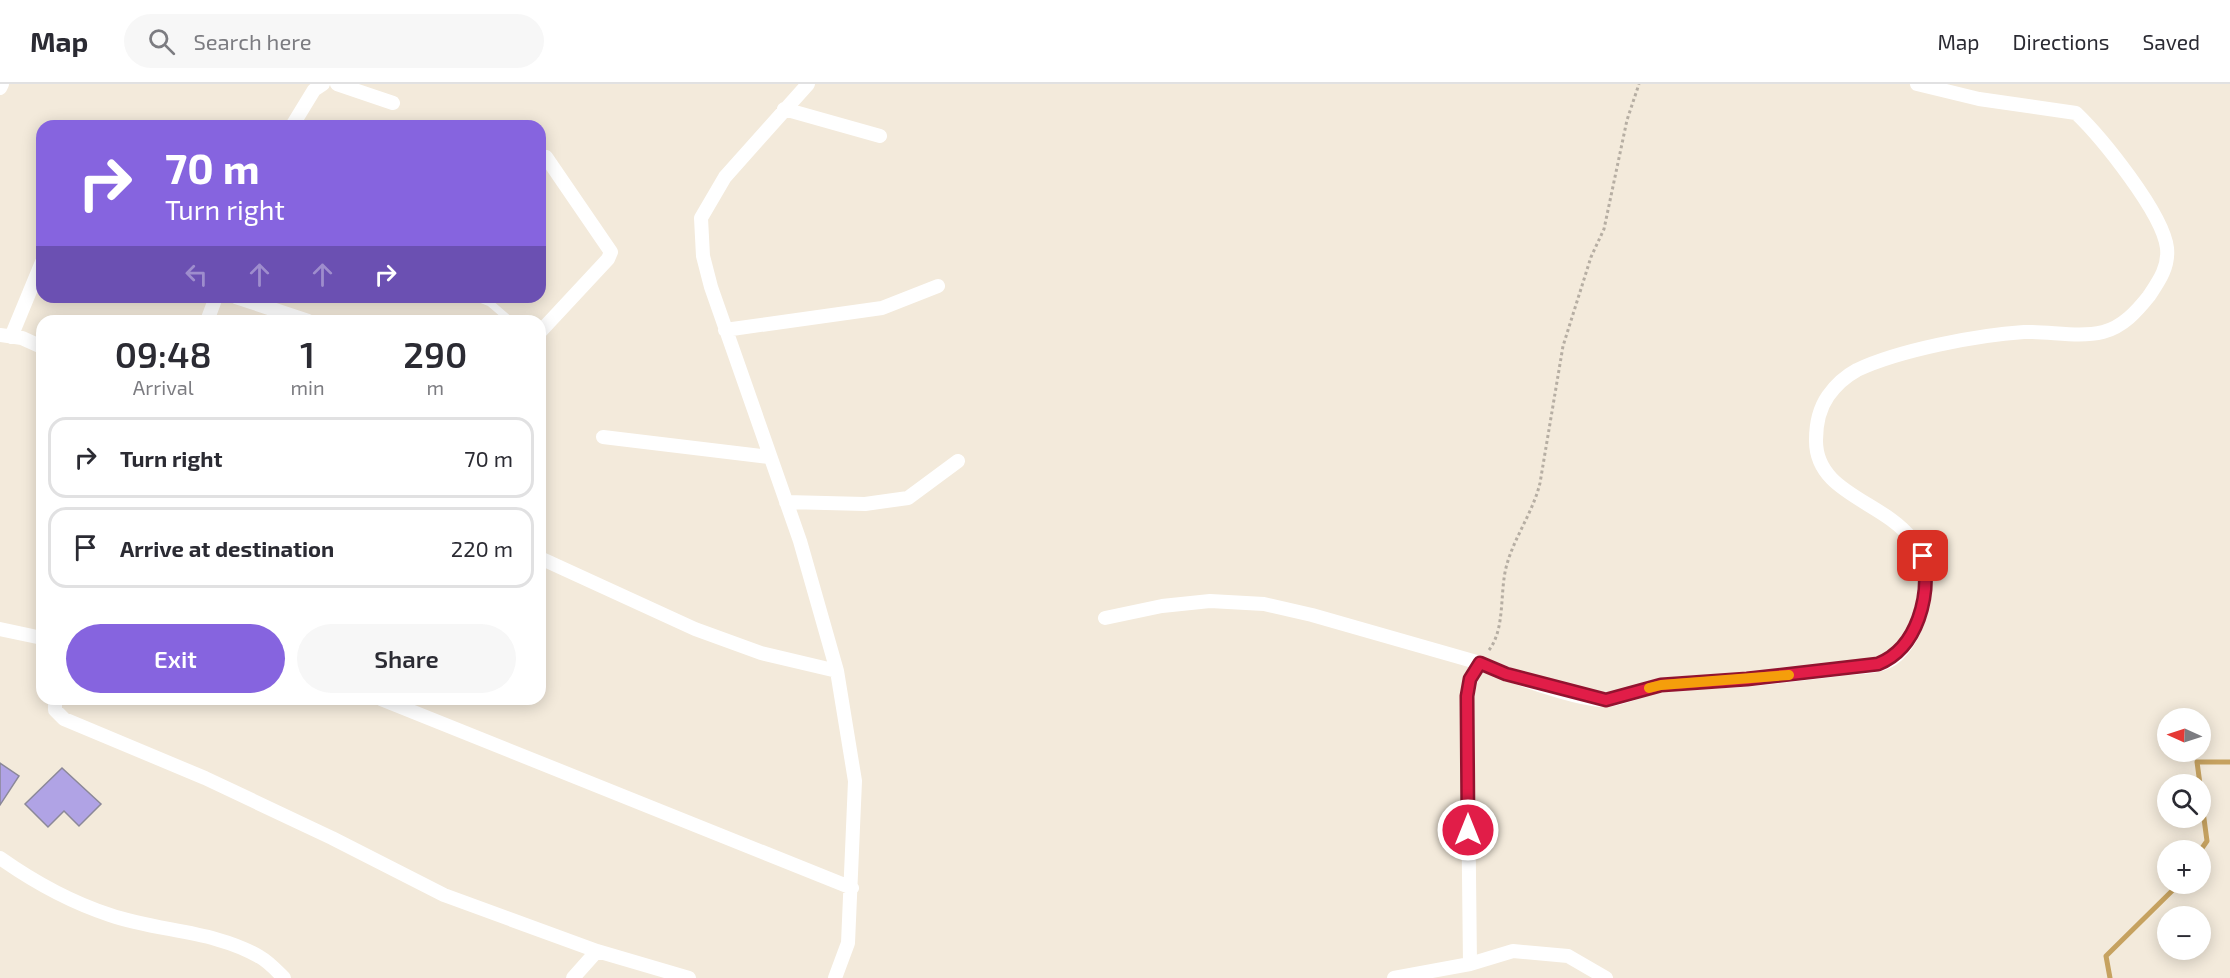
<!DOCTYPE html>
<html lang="en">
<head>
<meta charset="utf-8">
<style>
	body { margin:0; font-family:"Exo 2",sans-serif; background:#f7f7f7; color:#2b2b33; height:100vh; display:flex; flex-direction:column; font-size:22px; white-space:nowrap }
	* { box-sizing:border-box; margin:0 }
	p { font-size:20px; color:#7c7c81 }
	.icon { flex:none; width:33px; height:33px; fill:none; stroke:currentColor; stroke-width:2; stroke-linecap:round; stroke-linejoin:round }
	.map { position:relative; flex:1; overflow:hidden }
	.side { position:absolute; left:36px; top:231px; width:510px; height:390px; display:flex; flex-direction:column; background:#fff; border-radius:18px; box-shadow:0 3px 15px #0003 }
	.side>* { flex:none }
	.hud { position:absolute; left:36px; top:36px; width:510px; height:183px; border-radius:18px; box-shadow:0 3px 15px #0003; background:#8664df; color:#fff; overflow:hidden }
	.needle { width:39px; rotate:273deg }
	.buttons { position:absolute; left:2157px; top:624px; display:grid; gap:12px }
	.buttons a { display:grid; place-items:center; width:54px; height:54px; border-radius:50%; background:#fff; box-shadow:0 3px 15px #0003; font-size:30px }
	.pin { position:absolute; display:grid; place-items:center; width:51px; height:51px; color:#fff; margin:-26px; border-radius:12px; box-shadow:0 3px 9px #0006 }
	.me { position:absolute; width:66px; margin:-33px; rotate:0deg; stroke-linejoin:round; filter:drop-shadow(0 0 4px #0008) }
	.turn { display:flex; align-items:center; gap:21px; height:126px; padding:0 30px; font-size:27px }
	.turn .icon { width:78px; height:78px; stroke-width:2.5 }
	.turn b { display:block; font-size:42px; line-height:51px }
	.lanes { display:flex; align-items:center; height:57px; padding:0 30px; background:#0003; justify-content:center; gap:30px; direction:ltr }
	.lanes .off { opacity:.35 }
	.eta { display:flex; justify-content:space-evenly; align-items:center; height:102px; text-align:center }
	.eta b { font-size:36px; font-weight:600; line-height:42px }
	.primary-button { display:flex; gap:12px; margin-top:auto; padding:12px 30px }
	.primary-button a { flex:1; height:69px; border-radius:36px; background:#8664df; color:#fff; font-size:24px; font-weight:600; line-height:69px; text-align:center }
	.primary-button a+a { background:#f7f7f7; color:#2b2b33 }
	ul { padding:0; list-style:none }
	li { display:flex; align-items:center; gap:18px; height:81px; margin:0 12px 9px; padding:0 18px; border:3px solid #e1e1e2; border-radius:18px }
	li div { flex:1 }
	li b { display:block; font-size:22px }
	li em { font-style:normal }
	header { display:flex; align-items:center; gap:36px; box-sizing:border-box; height:84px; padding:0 30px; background:#fff; border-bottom:2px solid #e1e1e2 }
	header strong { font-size:28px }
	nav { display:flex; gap:33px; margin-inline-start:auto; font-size:21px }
	.search { width:420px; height:54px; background:#f7f7f7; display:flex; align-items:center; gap:15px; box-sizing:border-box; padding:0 21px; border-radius:33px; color:#7c7c81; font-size:22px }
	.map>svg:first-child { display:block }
</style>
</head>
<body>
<header>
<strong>Map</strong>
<div class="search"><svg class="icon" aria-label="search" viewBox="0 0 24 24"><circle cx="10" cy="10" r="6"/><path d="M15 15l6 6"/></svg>Search here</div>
<nav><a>Map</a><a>Directions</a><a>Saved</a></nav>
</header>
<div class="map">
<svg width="2230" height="894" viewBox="0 0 2230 894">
	<rect width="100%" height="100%" fill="#f3eadb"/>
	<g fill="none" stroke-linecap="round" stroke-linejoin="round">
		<path stroke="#c6a260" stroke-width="5" d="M 2200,700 L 2197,678 L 2230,678
			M 2200,705 L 2207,757 L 2200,767
			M 2110,894 L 2106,872 L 2179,800"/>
	</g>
	<path fill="#b0a3e5" stroke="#8b8898" stroke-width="1.5" d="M 0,679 L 19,692 L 0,721 Z
		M 62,684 L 101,720 L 79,742 L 64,727 L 48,743 L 25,720 Z"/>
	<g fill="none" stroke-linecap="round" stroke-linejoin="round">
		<path stroke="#b6aea3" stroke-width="3" stroke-dasharray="3 3" stroke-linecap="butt" d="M 1489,566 C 1506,544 1499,507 1507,480 C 1515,452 1533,428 1540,399 L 1563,262 L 1591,173 L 1604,145 L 1627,36 L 1639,0"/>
		<path stroke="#fff" stroke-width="7" d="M 475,213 L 490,219 L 511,237"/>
		<path stroke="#fff" stroke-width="14" d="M 337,0 L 393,19
			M 808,0 L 725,93 L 701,134 L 703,172 L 711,203 L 800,457 L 837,587
			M 0,4 L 2,0
			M 784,25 L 880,52
			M 292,42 L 314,6 L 323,0
			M 236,213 L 308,237
			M 207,237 L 216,213
			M 725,246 L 882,224 L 938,202
			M 540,248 L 608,175 L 611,168 L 546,73
			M 0,251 L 22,254 L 42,263
			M 11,253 L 42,178
			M 603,353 L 769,373
			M 786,418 L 865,420 L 908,414 L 958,377
			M 540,474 L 695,545 L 761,569 L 837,587 L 855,697 L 848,859 L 835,894
			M 1105,534 L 1162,522 L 1210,517 L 1264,520 L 1312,531 L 1480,579 C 1506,590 1579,617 1606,616 C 1626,615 1644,603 1663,601 C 1689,598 1716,598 1742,596 C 1775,593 1808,589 1841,585 C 1857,583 1878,584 1892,575 C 1909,564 1920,536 1923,518 C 1944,415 1815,430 1816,356 C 1816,341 1819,325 1828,312 C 1835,302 1846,292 1857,286 C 1899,266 1978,251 2024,248 C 2050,247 2078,254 2103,248 C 2123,243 2137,227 2149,212 C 2159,197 2169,183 2167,164 C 2163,129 2101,53 2076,29 L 1979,15 L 1917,0
			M 0,545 L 42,554
			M 55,615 L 55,626 L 64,635 L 205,694 L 332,754 L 444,811 L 597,867 L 689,894
			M 381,615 L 852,804
			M 0,774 C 34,798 70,818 110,831 C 159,848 214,846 260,873 C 269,878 277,887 284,894
			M 1470,880 L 1467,612 L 1471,595 L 1480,579
			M 573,894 L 597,867
			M 1394,894 L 1470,880 L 1513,867 L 1568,872 L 1606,894"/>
	</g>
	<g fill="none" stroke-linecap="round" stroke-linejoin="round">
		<g stroke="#92132f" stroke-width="15">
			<path id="route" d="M 1468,746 L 1467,612 L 1470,595 L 1480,579 L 1506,590 L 1606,616 L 1661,601 L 1747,595 L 1878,580 C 1918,564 1931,511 1923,472"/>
		</g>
		<use href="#route" stroke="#e11d48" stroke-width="10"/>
		<path stroke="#f59e0b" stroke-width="10" d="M 1649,604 L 1661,601 L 1789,591"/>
	</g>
</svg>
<div class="buttons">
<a><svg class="needle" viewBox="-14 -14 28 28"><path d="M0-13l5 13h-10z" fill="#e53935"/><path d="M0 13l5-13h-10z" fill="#7c7c81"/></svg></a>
<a><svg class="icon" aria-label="search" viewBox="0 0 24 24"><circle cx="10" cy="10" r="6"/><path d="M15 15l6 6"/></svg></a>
<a>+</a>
<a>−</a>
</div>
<div class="pin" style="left:1923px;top:472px;background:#d93025"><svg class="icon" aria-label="arrive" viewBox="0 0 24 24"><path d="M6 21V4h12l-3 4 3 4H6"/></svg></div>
<svg class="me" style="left:1468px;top:746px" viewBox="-20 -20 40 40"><circle r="17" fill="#e11d48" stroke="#fff" stroke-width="3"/><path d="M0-11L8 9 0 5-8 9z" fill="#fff"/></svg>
<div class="hud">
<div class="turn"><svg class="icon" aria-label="right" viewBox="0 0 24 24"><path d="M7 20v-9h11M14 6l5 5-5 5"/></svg><div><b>70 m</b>Turn right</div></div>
<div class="lanes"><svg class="icon off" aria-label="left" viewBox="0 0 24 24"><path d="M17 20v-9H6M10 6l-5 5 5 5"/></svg><svg class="icon off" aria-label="ahead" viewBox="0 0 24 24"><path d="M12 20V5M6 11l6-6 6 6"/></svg><svg class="icon off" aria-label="ahead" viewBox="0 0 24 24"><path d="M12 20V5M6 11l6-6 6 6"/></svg><svg class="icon" aria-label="right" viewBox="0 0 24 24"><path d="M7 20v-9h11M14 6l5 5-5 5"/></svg></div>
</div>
<section class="side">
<div class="eta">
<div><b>09:48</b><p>Arrival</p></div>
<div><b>1</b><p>min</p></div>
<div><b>290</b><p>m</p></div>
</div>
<ul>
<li><svg class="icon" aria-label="right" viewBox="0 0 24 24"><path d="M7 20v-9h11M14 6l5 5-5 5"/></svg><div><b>Turn right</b></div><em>70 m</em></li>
<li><svg class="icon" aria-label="arrive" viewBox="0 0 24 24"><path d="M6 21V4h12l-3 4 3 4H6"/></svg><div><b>Arrive at destination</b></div><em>220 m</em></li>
</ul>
<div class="primary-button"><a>Exit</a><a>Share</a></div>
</section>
</div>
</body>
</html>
